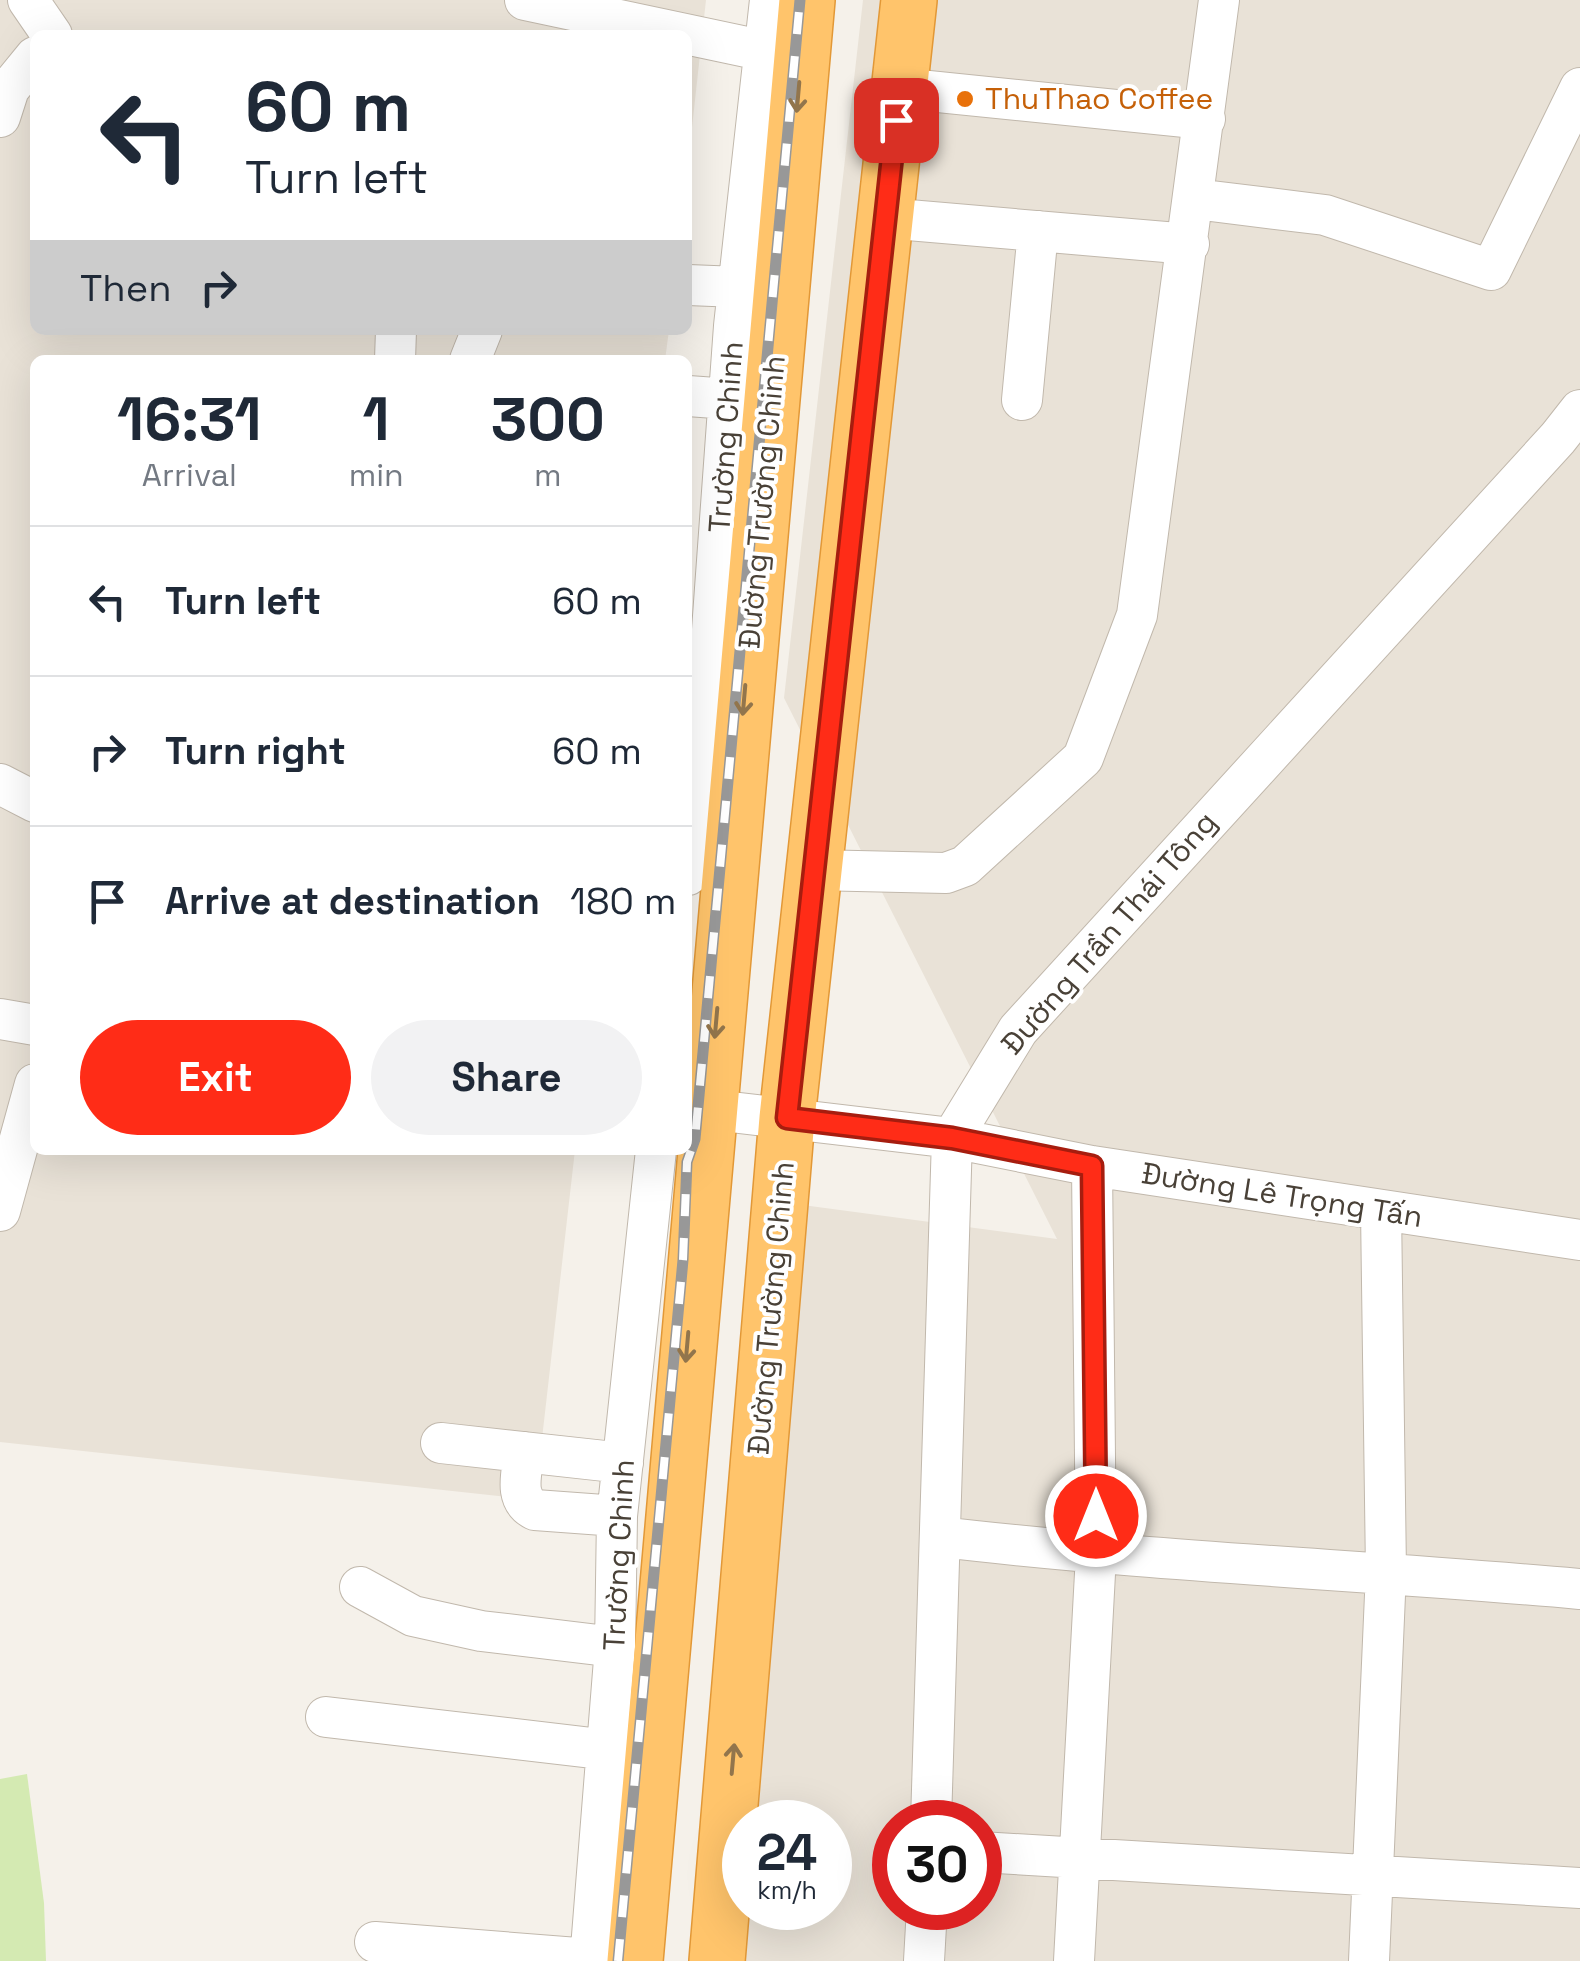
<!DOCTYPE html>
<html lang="en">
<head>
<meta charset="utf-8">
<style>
	body { margin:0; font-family:"Space Grotesk",sans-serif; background:#f2f2f3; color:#1f2937; height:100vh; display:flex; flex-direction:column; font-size:38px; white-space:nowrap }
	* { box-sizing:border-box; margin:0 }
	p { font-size:32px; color:#747a83 }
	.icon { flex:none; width:55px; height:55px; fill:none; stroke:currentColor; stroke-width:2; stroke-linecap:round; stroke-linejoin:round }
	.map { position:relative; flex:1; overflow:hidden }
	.side { position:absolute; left:30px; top:355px; width:662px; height:800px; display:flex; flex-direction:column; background:#fff; border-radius:15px; box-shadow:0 10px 40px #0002 }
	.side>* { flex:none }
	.top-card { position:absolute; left:30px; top:30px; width:662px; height:305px; border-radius:15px; box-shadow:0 10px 40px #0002; background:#fff; color:#1f2937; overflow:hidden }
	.speed { position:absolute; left:722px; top:1800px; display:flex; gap:20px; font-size:50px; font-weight:700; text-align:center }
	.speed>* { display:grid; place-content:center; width:130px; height:130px; border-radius:50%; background:#fff; box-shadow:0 10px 40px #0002; line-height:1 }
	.speed small { font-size:25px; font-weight:400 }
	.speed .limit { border:15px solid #d22; background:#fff; color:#111 }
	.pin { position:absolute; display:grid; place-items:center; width:85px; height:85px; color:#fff; margin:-42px; border-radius:20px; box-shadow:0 5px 15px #0006 }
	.me { position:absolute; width:110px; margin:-55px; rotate:0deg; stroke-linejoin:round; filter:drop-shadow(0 0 8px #0008) }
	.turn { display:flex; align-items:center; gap:35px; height:210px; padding:0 50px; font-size:45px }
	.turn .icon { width:130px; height:130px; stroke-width:2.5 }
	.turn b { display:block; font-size:70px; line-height:85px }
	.then { display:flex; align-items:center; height:95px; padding:0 50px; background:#0003; gap:20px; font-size:38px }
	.eta { display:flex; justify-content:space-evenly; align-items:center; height:170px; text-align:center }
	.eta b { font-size:60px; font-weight:700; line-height:70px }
	.primary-button { display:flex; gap:20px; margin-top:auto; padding:20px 50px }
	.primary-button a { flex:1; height:115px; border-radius:60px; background:#ff2c17; color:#fff; font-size:40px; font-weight:700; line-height:115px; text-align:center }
	.primary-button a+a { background:#f2f2f3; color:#1f2937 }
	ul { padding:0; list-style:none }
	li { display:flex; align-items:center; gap:30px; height:150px; padding:0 50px; border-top:2px solid #e0e1e3 }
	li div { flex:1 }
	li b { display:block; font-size:38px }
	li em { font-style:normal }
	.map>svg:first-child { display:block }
</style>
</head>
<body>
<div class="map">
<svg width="1580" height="1961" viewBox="0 0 1580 1961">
	<rect width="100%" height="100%" fill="#f5f1ea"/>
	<path fill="#e9e2d7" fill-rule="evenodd" d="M 0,0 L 706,0 L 688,164 L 688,35 L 35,35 L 35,330 L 669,330 L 665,360 L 35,360 L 35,1150 L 575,1150 L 535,1500 L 0,1442 Z
		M 863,0 L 1580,0 L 1580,1961 L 728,1961 L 780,1202 L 1057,1239 L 784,698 ZM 745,1822 L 830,1822 L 830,1908 L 745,1908 ZM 895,1822 L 980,1822 L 980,1908 L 895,1908 Z"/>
	<path fill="#d4eab2" d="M 27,1774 L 44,1903 L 46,1961 L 0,1961 L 0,1779 Z"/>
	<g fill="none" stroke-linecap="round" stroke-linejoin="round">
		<g stroke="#c1b8ac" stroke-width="42">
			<path id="minor" d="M 28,0 L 52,35
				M 525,0 L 765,51
				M 899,88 L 1205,119
				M 0,117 L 9,89 L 35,57
				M 1195,199 L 1325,215 L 1491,270 L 1580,88
				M 885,218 L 1189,244
				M 688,285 L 738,287
				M 395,360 L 396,330
				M 470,360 L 482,330
				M 688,396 L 729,399
				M 1022,400 L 1038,231
				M 0,784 L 35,802
				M 813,870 L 946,873 L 965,866 L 1083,758 L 1137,615 L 1219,0
				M 688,875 L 706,713 L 734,326 L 770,0
				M 0,1019 L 35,1025
				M 688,1107 L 952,1138 L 1092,1166 L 1580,1240
				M 0,1211 L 35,1084
				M 441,1443 L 623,1463
				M 524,1452 C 522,1473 513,1499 535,1510 L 617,1516
				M 941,1537 C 1154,1562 1367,1570 1580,1589
				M 360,1587 L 413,1616 L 481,1631 L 615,1647
				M 326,1717 L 609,1750
				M 931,1822 L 952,1138 L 1018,1030 L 1558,438 L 1580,410
				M 980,1852 L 1580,1888
				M 375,1942 L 590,1959
				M 590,1961 L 615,1647 L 617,1516 L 656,1150
				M 924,1961 L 927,1908
				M 1074,1961 L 1096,1555 L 1092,1166
				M 1369,1961 L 1386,1572 L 1381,1210"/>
		</g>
		<g stroke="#e29837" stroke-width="58">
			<path id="highway" d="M 635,1961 L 807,0
				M 717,1961 L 787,1118 L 909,0"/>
		</g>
		<use href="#minor" stroke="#fff" stroke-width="40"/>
		<use href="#highway" stroke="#ffc46b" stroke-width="55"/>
		<g stroke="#989898" stroke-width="11">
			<path id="rail" d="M 618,1961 L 683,1260 L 687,1162 L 695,1139 L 800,0"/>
		</g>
		<use href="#rail" stroke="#fff" stroke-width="8" stroke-dasharray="22" stroke-linecap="butt"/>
	</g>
	<defs><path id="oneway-shaft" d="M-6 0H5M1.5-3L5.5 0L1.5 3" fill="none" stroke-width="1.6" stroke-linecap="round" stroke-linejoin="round" transform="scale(2.5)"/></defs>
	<g stroke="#92754c">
		<use href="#oneway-shaft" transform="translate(798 97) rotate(95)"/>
		<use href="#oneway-shaft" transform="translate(744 700) rotate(95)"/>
		<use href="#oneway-shaft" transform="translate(716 1023) rotate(95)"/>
		<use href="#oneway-shaft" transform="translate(687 1347) rotate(95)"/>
		<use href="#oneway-shaft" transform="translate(733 1759) rotate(-85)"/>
	</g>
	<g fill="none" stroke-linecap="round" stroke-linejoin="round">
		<g stroke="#a61d0f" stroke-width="25">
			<path id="route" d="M 896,120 L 787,1118 L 952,1138 L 1092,1166 L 1096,1516"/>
		</g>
		<use href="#route" stroke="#ff2c17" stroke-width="18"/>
	</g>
	<circle fill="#e8710a" stroke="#fff" stroke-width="4" cx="965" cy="99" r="10"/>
	<g text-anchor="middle" stroke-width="8" stroke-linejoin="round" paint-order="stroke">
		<g font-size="30" fill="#c56008" stroke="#fff" text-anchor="start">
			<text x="985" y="109">ThuThao Coffee</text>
		</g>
		<g font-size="30" fill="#494137" stroke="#fff">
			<text transform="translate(726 437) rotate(-86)" y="10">Trường Chinh</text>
			<text transform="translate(762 502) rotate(-85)" y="10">Đường Trường Chinh</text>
			<text transform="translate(1109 933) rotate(-49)" y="10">Đường Trần Thái Tông</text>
			<text transform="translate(1282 1195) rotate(9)" y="10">Đường Lê Trọng Tấn</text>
			<text transform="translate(771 1308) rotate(-85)" y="10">Đường Trường Chinh</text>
			<text transform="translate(619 1555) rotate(-87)" y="10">Trường Chinh</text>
		</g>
	</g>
</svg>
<div class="speed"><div>24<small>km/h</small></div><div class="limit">30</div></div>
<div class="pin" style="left:896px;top:120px;background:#d93025"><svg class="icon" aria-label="arrive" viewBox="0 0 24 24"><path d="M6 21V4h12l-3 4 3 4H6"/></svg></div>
<svg class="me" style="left:1096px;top:1516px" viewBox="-20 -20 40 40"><circle r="17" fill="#ff2c17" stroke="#fff" stroke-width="3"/><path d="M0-11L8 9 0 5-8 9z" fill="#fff"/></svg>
<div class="top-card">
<div class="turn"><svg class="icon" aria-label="left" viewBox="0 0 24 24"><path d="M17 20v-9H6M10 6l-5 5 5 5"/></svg><div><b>60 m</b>Turn left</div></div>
<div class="then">Then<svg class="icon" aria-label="right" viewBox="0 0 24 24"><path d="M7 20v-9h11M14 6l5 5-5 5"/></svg></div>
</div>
<section class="side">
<div class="eta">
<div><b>16:31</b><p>Arrival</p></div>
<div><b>1</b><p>min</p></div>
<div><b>300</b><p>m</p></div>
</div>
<ul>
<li><svg class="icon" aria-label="left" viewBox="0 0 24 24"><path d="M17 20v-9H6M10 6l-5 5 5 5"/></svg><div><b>Turn left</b></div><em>60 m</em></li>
<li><svg class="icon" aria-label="right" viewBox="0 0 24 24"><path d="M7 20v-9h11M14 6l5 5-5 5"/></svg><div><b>Turn right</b></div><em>60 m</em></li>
<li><svg class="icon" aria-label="arrive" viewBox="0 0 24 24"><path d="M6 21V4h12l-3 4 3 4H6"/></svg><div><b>Arrive at destination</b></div><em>180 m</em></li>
</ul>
<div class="primary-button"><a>Exit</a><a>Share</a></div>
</section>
</div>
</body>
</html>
